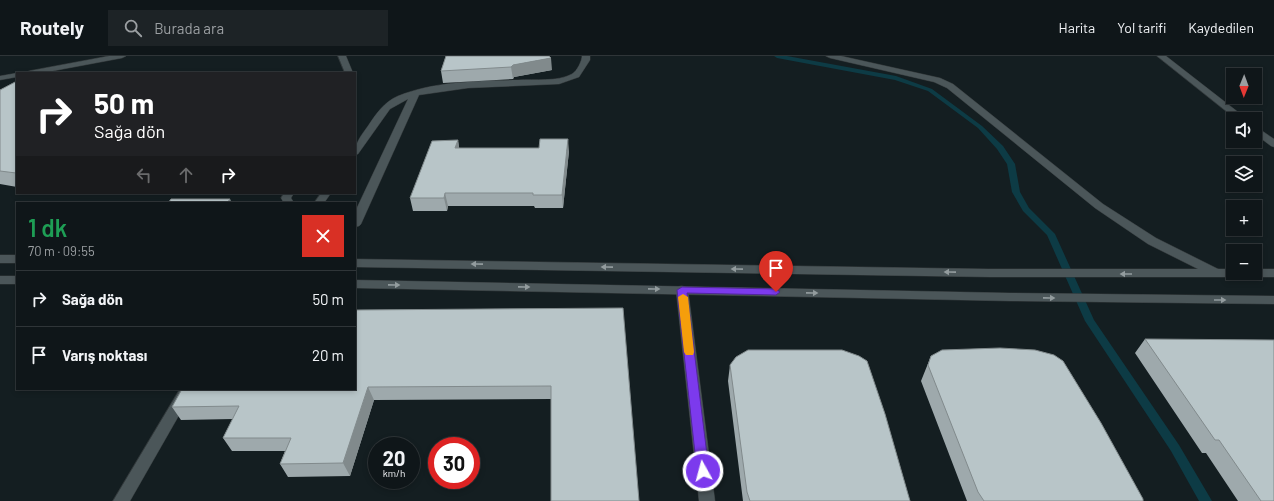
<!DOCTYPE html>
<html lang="tr">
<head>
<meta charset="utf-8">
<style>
	body { margin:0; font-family:Barlow,sans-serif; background:#1d2326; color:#f1f3f6; height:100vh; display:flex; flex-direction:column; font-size:15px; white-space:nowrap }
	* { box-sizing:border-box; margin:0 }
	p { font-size:13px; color:#9b9fa2 }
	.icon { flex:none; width:22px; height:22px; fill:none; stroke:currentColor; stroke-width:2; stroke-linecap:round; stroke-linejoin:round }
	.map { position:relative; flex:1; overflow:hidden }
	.side { position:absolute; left:16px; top:146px; width:340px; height:188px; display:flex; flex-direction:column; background:#0f1619; border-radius:0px; box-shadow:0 2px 6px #0003,0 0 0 1px #2f3538 }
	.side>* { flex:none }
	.hud { position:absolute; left:16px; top:16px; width:340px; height:122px; border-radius:0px; box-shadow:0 2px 6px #0003,0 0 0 1px #2f3538; background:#202124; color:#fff; overflow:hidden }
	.needle { width:26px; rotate:181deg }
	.buttons { position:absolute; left:1226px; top:12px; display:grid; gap:8px }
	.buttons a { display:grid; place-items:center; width:36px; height:36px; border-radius:0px; background:#0f1619; box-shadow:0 2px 6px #0003,0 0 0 1px #2f3538; font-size:20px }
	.speed { position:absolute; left:368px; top:381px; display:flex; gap:8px; font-size:20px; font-weight:700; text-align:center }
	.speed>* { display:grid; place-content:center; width:52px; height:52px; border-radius:50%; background:#0f1619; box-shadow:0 2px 6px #0003,0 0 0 1px #2f3538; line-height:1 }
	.speed small { font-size:10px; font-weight:400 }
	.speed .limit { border:6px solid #d22; background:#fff; color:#111 }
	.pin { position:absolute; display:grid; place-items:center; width:34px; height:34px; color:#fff; margin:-41px -17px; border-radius:50% 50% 50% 0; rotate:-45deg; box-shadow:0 0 4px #0007 }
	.pin .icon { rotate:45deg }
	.me { position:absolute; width:44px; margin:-22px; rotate:353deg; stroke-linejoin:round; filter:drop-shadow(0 0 3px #0008) }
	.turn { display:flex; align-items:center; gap:14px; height:84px; padding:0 12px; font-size:18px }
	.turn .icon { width:52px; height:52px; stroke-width:2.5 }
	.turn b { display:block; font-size:28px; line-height:34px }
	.lanes { display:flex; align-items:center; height:38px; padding:0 12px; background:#0003; justify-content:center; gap:20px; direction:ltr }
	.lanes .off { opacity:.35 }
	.round { display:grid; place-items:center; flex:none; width:42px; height:42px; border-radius:0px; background:#1d2326 }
	.overview { display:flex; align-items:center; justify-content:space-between; height:68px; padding:0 12px }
	h1 { font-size:24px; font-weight:600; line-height:30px; color:#1e9e55 }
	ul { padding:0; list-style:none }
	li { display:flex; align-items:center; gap:12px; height:56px; padding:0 12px; border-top:1px solid #2f3538 }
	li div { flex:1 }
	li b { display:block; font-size:15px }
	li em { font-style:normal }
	header { display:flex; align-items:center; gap:24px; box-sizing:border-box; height:56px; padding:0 20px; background:#0f1619; border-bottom:1px solid #2f3538 }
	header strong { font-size:19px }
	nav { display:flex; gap:22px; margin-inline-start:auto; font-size:14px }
	.search { width:280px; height:36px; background:#1d2326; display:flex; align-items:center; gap:10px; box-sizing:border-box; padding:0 14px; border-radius:0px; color:#9b9fa2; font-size:15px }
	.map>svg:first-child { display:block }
</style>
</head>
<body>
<header>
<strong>Routely</strong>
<div class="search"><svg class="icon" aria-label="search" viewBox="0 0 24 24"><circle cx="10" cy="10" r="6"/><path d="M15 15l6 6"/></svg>Burada ara</div>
<nav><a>Harita</a><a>Yol tarifi</a><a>Kaydedilen</a></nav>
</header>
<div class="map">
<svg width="1274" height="445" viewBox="0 0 1274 445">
	<rect width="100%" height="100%" fill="#141e21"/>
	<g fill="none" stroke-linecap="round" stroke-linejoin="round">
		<path fill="#0d3b45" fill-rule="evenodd" d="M 774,0 L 787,0 L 896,20 L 932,33 L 982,70 L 1003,90 L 1015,108 L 1020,136 L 1029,152 L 1055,178 L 1094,264 L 1179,389 L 1212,445 L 1199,445 L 1171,395 L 1085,265 L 1047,179 L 1023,155 L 1012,136 L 1007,108 L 997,93 L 978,72 L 928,35 L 895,24 L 777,2 Z"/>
		<g stroke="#32383a" stroke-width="1">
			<path id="street" d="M 109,0 L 126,0 L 122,2 L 42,17 L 25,17 L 29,15 Z
				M 338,0 L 346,0 L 353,17 L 345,17 Z
				M 582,0 L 590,0 L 590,4 L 579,21 L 559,28 L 468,32 L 419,39 L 361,168 L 359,170 L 355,171 L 355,156 L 408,43 L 390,53 L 358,98 L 355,99 C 355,86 361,80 368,70 C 376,58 384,46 398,40 C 435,25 479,25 518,24 C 535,23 557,26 572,18 C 577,15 582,5 582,0 Z
				M 826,0 L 841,0 L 940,22 L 953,28 L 1103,148 L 1156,182 L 1220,214 L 1222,217 L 1220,220 L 1212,220 L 1148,188 L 1095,152 L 947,32 L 934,26 L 830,2 Z
				M 1157,0 L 1166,0 L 1247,63 L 1236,63 Z
				M 17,17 L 17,21 L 0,24 L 0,20 L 17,17 L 19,17 Z
				M 1255,70 L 1274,83 L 1274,91 L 1271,90 L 1255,78 Z
				M 284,137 L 294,137 L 291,142 L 294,147 L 284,147 L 281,142 Z
				M 321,137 L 331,137 L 324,147 L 314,147 Z
				M 682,230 L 686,231 L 688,234 L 715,445 L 699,445 L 676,234 L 678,231 Z
				M 180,333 L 194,333 L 130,445 L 113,445 Z"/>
		</g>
		<g stroke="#32383a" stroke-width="1">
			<path id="secondary" d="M 0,199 L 17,199 L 17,207 L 0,207 Z
				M 355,203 L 989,213 L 1233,213 L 1233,217 L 1255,217 L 1255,213 L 1274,213 L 1274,221 L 989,221 L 355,211 Z
				M 0,220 L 17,220 L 17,228 L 0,228 Z
				M 355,224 L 1010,237 L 1274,240 L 1274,248 L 1010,245 L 355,232 Z"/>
		</g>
		<use href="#street" fill="#4b5659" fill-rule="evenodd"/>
		<use href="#secondary" fill="#4b5659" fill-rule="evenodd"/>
	</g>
	<path fill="#9ea9ac" d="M 446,0 L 552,14 L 514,21 L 513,23 L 443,27 L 441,15 Z
		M 17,25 L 17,131 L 0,128 L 0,34 Z
		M 458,84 L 459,92 L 569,95 L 563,152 L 535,152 L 534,150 L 448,150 L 447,155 L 413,155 L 410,142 Z
		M 623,252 L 551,343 L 374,344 L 350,420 L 288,421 L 280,408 L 285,395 L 232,395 L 223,382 L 233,363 L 181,364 L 172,351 Z
		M 1145,283 L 1274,445 L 1238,445 L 1206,397 L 1202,397 L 1135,297 Z
		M 931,300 L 1143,445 L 967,445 L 921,325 Z
		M 730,309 L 910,445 L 743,445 L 728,325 Z"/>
	<path fill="#818a8c" d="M 551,2 L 552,14 L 514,21 L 513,23 L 511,11 L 513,9 Z
		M 568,83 L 569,95 L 563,152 L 562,139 Z
		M 458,84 L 460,97 L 455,92 Z
		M 445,137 L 448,150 L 447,155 L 444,142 Z
		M 230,143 L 232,147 L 227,147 Z
		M 368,331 L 374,344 L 350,420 L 343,407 Z"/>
	<path fill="#b8c5c8" stroke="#818a8c" d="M 446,0 L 549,0 L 551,2 L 513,9 L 511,11 L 441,15 Z
		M 17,25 L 17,116 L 16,117 L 0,115 L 0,34 Z
		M 540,83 L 568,83 L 562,139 L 533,139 L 533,137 L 445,137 L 444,142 L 410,142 L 432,85 L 458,84 L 455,92 L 539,92 Z
		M 171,143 L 230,143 L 227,147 L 168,147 Z
		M 623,252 L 639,445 L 551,445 L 551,330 L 368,331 L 343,407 L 280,408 L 291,382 L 223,382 L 239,350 L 172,351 L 182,333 L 355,333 L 355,254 Z
		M 1145,283 L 1274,284 L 1274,445 L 1261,445 L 1219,384 L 1215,384 Z
		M 1000,292 L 1035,294 L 1054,299 L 1063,305 L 1101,367 L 1143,443 L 1143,445 L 984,445 L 978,436 L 928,309 L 931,300 L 942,294 Z
		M 748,294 L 842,294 L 859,300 L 867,305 L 885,358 L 910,445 L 750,445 L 747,436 L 730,309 L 736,301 Z"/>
	<defs><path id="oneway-solid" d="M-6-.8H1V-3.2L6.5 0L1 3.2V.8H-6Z"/></defs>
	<g fill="#939c9e">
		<use href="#oneway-solid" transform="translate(477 208) rotate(-179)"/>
		<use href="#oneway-solid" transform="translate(607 211) rotate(-179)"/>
		<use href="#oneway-solid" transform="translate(737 213) rotate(-179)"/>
		<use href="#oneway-solid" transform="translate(950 216) rotate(-179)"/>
		<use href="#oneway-solid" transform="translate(1126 218) rotate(-180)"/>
		<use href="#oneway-solid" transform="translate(394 229) rotate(1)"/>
		<use href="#oneway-solid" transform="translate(524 231) rotate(1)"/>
		<use href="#oneway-solid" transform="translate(654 233) rotate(1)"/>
		<use href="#oneway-solid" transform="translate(812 237) rotate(1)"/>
		<use href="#oneway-solid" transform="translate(1049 242) rotate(1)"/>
		<use href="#oneway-solid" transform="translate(1220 244)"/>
	</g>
	<path fill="#7c3aed" stroke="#51269a" d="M 682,231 L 776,233 L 780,236 L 776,239 L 687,237 L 709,415 L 707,418 L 703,420 L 699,418 L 697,415 L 677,234 Z"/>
	<path fill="#f59e0b" d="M 683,238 L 688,241 L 694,296 L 693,299 L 686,299 L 684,296 L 678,241 Z"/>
</svg>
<div class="buttons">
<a><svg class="needle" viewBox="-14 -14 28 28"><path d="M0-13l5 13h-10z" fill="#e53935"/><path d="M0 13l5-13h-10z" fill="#9b9fa2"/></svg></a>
<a><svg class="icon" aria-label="sound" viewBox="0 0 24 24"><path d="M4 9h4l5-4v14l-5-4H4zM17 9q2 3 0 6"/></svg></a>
<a><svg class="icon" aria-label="layers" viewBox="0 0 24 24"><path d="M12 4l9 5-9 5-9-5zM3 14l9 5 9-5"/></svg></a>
<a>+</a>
<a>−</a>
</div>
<div class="speed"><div>20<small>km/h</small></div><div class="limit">30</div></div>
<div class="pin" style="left:776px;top:236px;background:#d93025"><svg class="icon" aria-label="arrive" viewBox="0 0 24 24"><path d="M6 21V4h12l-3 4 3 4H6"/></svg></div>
<svg class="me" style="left:703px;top:415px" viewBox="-20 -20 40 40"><circle r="17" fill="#7c3aed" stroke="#fff" stroke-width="3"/><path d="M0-11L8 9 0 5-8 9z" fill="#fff"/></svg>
<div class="hud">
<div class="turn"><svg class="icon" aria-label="right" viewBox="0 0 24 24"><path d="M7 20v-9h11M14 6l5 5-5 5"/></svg><div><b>50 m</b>Sağa dön</div></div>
<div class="lanes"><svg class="icon off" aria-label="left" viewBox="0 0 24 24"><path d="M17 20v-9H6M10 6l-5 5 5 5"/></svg><svg class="icon off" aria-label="ahead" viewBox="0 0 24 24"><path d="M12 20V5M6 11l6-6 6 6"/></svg><svg class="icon" aria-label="right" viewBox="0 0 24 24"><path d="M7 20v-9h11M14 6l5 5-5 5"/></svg></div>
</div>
<section class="side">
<div class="overview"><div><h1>1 dk</h1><p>70 m · 09:55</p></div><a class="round" style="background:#d93025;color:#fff"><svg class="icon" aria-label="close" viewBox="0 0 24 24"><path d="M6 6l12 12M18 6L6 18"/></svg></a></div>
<ul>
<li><svg class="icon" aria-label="right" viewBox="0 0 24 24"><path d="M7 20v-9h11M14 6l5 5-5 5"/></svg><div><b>Sağa dön</b></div><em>50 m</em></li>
<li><svg class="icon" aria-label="arrive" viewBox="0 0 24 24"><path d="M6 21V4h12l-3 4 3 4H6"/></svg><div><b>Varış noktası</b></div><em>20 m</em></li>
</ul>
</section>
</div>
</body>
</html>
